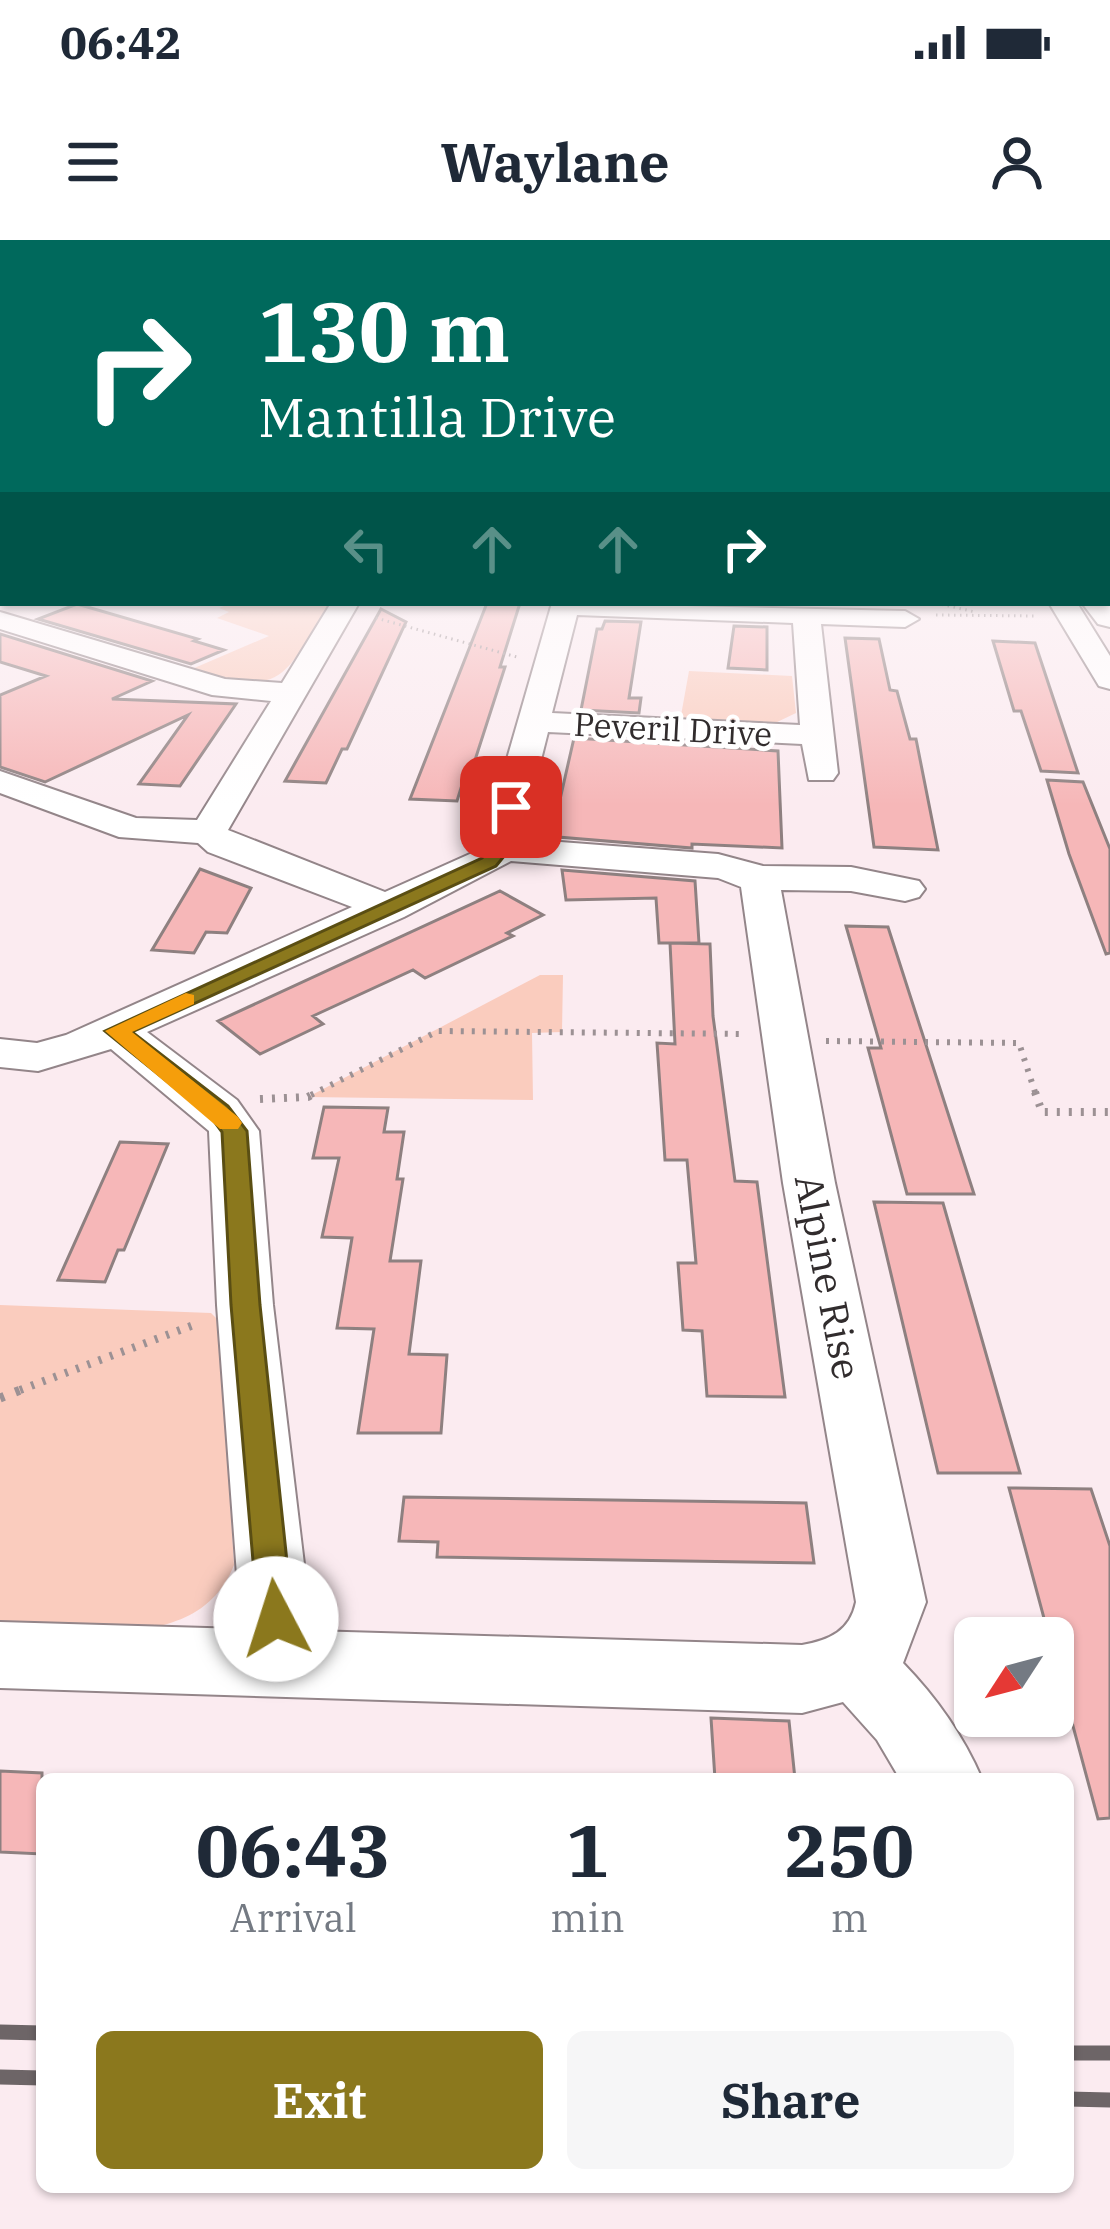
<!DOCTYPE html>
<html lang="en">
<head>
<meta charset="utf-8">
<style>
	body { margin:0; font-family:"IBM Plex Serif",serif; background:#f6f6f7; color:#1f2937; height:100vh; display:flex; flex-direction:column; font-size:45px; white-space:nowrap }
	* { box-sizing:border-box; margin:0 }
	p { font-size:39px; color:#747a83 }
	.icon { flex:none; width:66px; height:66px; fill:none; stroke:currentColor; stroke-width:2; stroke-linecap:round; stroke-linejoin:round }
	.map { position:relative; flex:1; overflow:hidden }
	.side { position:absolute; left:36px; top:1533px; width:1038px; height:420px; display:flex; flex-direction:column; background:#fff; border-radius:18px; box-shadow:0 3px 9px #0004 }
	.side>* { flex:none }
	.banner { position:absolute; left:0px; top:0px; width:1110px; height:366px; box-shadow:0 3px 9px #0004; background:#00695c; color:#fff; overflow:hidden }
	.needle { width:78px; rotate:234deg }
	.fabs { position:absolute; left:954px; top:1377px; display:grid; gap:24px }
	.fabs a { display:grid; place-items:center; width:120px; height:120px; border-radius:18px; background:#fff; box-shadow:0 3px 9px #0004; font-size:60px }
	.pin { position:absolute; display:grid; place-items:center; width:102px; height:102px; color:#fff; margin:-51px; border-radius:24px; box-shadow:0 6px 18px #0006 }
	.me { position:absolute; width:132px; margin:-66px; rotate:355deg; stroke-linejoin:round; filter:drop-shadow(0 0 9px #0008) }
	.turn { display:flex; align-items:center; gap:42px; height:252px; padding:0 60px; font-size:54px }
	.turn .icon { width:156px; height:156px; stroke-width:2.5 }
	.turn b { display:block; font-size:84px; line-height:102px }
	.lanes { display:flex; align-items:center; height:114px; padding:0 60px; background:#0003; justify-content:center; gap:60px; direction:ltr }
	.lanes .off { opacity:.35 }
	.eta { display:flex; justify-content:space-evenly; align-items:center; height:204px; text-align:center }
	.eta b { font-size:72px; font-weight:800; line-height:84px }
	.cta { display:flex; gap:24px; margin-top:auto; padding:24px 60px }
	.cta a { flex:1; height:138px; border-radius:18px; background:#8b781d; color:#fff; font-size:48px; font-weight:800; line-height:138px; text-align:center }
	.cta a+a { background:#f6f6f7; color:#1f2937 }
	.status { display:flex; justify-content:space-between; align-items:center; height:84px; padding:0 60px; background:#fff; direction:ltr }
	.status svg { height:33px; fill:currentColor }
	header { display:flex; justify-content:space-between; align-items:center; height:156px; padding:0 60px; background:#fff; font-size:54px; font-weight:800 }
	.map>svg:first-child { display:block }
</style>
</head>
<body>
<div class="status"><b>06:42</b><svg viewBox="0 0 49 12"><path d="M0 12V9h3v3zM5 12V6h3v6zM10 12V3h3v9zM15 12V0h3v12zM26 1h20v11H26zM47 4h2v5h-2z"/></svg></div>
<header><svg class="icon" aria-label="menu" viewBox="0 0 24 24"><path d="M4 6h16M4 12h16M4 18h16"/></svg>Waylane<svg class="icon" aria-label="person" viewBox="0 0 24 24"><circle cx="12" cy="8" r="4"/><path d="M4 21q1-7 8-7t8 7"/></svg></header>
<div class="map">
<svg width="1110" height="1989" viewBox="0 0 1110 1989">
	<rect width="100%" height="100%" fill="#fbebf0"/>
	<path fill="#faccbe" d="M 231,363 L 326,363 L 328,368 C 280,442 283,456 192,429 L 269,396 L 217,378 L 229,372 L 219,368 Z
		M 689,431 L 792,436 L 796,473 L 773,484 L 680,481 Z
		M 540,735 L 563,735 L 562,792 L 532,793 L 533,860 L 308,857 Z
		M 0,1065 L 211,1073 L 219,1081 L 234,1325 C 199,1415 79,1388 0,1387 Z"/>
	<path fill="#f6b7b8" stroke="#8e8080" stroke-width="3" d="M 487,363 L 520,363 L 500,427 L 505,427 L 466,548 L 461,548 L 457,561 L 410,559 Z
		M 77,364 L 198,399 L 194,401 L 224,410 L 191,424 L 38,379 Z
		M 381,369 L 406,382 L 347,509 L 342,509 L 326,543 L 285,541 Z
		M 605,381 L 641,382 L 629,458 L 641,458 L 639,473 L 581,470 L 597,389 L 602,389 Z
		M 734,386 L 767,387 L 767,430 L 728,428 Z
		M 0,394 L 152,441 L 112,459 L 236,464 L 180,546 L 139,544 L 188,475 L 45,542 L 0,527 L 0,455 L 46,436 L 0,422 Z
		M 845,398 L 879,399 L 890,450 L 897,451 L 910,499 L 916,499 L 938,610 L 874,607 Z
		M 993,401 L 1035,403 L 1078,533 L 1041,531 L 1021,471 L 1014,471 Z
		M 574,498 L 778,511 L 782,608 L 692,604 L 692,608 L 558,597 L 556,577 Z
		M 1047,540 L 1083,542 L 1110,609 L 1110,713 L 1106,714 L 1069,614 Z
		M 200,629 L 251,648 L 227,693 L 206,692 L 194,713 L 152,710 Z
		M 562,630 L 695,641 L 699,703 L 659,703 L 656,658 L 566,660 Z
		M 500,651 L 543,675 L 507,693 L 513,696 L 425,738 L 413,730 L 313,776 L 323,784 L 260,814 L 218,781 Z
		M 846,686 L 888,687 L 974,954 L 907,954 L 868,808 L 881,808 Z
		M 670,703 L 710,704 L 713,776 L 735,941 L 757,942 L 785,1157 L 707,1156 L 702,1091 L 683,1090 L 678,1023 L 696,1023 L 687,920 L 665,920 L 657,803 L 675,804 Z
		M 324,867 L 388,868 L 384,892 L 404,892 L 397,939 L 403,939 L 390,1021 L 421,1021 L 409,1114 L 447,1115 L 441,1193 L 358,1193 L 374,1089 L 337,1088 L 352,998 L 322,997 L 339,918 L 313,918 Z
		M 120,902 L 168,904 L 124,1010 L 118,1010 L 105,1042 L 58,1040 Z
		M 874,962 L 943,963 L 1020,1233 L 938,1233 Z
		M 1009,1248 L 1091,1249 L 1110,1306 L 1110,1578 L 1098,1579 Z
		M 404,1257 L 806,1263 L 814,1323 L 437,1317 L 438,1302 L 399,1301 Z
		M 711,1478 L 789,1481 L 795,1539 L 715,1539 Z
		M 0,1531 L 42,1533 L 42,1614 L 0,1612 Z"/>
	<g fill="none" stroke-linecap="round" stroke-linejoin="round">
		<g stroke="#938589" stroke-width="4">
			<path id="minor" d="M 1107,286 L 1110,286 L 1110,298 L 1107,298 Z
				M 331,363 L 359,363 L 228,590 L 385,652 L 481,609 L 552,363 L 905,371 L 919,379 L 905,387 L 821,384 L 838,533 L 833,540 L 809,540 L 802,504 L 548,492 L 521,599 L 718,614 L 763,626 L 851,627 L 919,641 L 925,649 L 919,657 L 905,661 L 851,651 L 781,650 L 835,943 L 926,1362 L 903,1423 C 936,1457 963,1495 982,1539 L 900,1539 L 877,1500 L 843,1462 L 802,1473 L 0,1448 L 0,1382 L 241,1389 L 217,1065 L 209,891 L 111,809 L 38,831 L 0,827 L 0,799 L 37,803 L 66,795 L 352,667 L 208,612 L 198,603 L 119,597 L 0,553 L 0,531 L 136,578 L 197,580 L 271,461 L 212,455 L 0,389 L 0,372 L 225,439 L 282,443 ZM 577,375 L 793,383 L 800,485 L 552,473 ZM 511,621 L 718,638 L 741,647 L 783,943 L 856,1362 C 850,1391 830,1400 802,1405 L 312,1391 L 273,1065 L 259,891 L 237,860 L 147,792 L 404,677 Z
				M 1049,363 L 1077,363 L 1110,416 L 1110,449 L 1099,446 Z"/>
		</g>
		<g stroke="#938589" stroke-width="4">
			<path id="highway" d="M 1107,355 L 1110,356 L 1110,387 L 1098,384 L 1082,363 L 1107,363 Z"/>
		</g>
		<path stroke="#9c9194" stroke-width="3" stroke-dasharray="1.5 4.5" stroke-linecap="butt" d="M 936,363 L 975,372
			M 936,375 L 1035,376
			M 376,378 L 517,417"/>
		<path stroke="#9c9194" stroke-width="6" stroke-dasharray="3 8" stroke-linecap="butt" d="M 826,801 L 1019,803 L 1036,855
			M 311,855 L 438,791 L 745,794"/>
		<path stroke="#9c9194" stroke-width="8" stroke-dasharray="3 9" stroke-linecap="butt" d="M 1035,852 L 1042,872 L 1110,872
			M 260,859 L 308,857 L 317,852
			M 20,1150 L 199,1083"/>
		<path stroke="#9c9194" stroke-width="9" stroke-dasharray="4.5 12" stroke-linecap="butt" d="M 0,1158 L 28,1147"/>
		<use href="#minor" fill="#fff" fill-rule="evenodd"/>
		<use href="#highway" fill="#fff" fill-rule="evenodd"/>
		<path stroke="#6d6567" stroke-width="15" d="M 0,1792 L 42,1793
			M 1068,1813 L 1110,1813
			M 0,1837 L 42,1838
			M 1068,1859 L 1110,1860"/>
	</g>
	<linearGradient id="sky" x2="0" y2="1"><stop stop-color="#8fa0d4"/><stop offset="0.51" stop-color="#fdf6f8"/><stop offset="1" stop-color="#fdf6f8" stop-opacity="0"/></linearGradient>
	<rect width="1110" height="565" fill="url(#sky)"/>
	<path fill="#8b781d" stroke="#5a4e13" stroke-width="3" d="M 511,562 L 520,567 L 510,609 L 496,626 L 132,792 L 228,866 L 247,891 L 260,1065 L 293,1379 L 288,1391 L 276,1395 L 263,1391 L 258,1379 L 231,1065 L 222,892 L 211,877 L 105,791 L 482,618 L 491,608 L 502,567 Z"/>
	<path fill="#f59e0b" d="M 186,753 L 194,755 L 194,764 L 132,792 L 238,877 L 242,883 L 238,889 L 220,889 L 105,791 Z"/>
	<g text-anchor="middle" stroke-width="10" stroke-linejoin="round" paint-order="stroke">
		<g font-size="33" fill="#312c2d" stroke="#fff">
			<text transform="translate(673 489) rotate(3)" y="12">Peveril Drive</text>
		</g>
		<g font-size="39" fill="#312c2d" stroke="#fff">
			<text transform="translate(828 1037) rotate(79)" y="14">Alpine Rise</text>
		</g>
	</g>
</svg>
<div class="fabs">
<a><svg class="needle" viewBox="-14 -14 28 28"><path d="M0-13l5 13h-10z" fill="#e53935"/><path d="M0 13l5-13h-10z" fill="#747a83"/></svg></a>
</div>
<div class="pin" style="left:511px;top:567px;background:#d93025"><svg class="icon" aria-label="arrive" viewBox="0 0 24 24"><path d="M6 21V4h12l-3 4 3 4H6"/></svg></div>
<svg class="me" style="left:276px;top:1379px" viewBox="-20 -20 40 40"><circle r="19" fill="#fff"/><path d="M0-13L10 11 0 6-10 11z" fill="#8b781d"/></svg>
<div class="banner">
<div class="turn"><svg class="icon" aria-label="right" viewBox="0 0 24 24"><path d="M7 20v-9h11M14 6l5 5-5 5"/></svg><div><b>130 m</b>Mantilla Drive</div></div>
<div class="lanes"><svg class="icon off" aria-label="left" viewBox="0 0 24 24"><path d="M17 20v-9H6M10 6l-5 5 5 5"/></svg><svg class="icon off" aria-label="ahead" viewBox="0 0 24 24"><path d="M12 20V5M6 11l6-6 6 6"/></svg><svg class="icon off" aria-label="ahead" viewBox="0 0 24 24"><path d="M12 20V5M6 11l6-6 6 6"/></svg><svg class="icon" aria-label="right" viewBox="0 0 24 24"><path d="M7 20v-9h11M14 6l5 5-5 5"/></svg></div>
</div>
<section class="side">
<div class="eta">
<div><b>06:43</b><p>Arrival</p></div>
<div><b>1</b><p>min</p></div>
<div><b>250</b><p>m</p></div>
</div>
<div class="cta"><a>Exit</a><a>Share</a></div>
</section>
</div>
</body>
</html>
